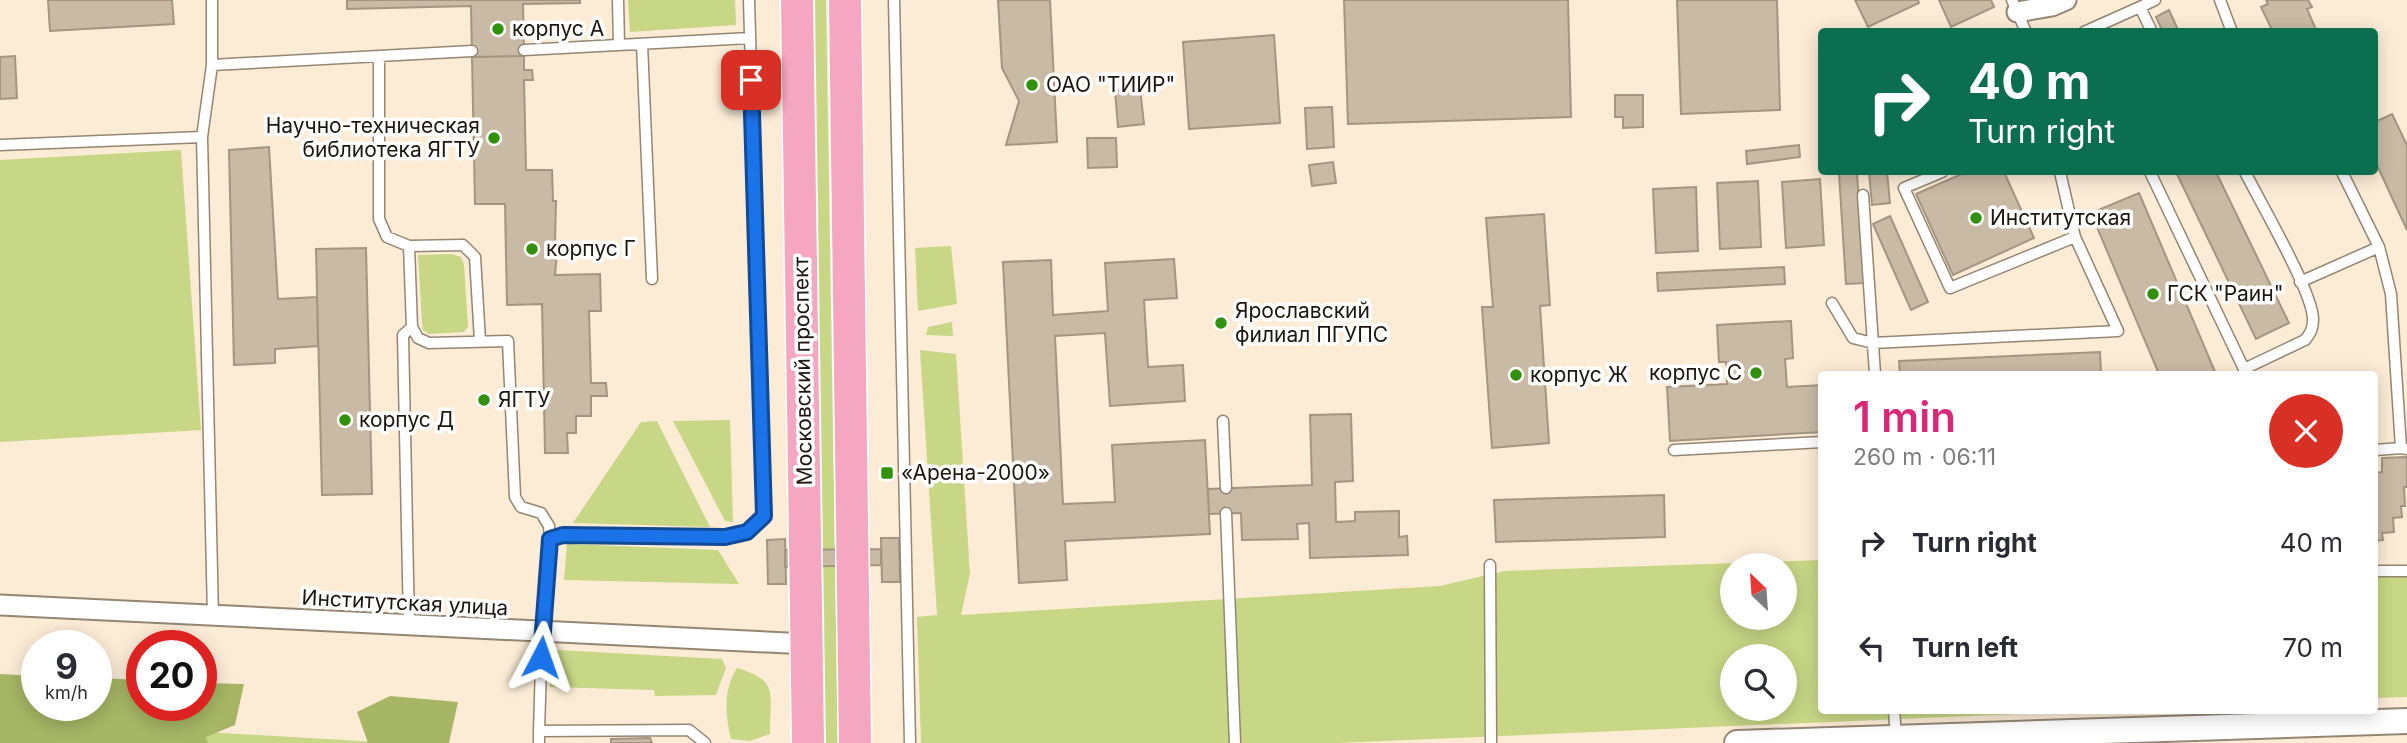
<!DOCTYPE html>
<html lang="en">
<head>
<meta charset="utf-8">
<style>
	body { margin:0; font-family:Inter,sans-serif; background:#f7f7f7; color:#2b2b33; height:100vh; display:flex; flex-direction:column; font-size:26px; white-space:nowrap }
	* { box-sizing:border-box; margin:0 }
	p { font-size:23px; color:#7c7c81 }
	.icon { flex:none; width:38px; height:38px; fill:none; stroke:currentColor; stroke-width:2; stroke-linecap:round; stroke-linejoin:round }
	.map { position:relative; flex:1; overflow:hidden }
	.sheet { position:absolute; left:1818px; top:371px; width:560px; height:343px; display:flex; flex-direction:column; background:#fff; border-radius:7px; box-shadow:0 4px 18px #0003 }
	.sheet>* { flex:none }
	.guide { position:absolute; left:1818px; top:28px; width:560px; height:147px; border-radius:7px; box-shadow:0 4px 18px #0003; background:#0b6e4f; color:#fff; overflow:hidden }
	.needle { width:46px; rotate:335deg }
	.fabs { position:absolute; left:1720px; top:553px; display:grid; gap:14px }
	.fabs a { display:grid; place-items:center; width:77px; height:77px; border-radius:50%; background:#fff; box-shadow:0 4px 18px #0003; font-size:35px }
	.speed { position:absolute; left:21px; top:630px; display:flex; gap:14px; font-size:35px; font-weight:700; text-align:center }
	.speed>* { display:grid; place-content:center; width:91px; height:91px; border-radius:50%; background:#fff; box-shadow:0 4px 18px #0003; line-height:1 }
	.speed small { font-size:18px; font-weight:400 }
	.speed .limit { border:10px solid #d22; background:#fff; color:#111 }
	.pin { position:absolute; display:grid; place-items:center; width:60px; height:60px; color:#fff; margin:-30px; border-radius:14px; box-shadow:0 4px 10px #0006 }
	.me { position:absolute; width:77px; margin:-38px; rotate:4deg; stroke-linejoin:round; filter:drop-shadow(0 0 5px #0008) }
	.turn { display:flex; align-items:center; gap:24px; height:147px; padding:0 35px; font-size:32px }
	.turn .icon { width:91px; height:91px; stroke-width:2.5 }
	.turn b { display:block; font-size:49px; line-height:60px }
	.round { display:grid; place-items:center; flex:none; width:74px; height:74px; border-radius:37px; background:#f7f7f7 }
	.summary { display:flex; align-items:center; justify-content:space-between; height:119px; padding:0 35px }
	h1 { font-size:42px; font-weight:600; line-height:52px; color:#db2777 }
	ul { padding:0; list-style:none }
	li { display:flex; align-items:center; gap:21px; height:105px; padding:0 35px }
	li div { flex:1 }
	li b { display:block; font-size:26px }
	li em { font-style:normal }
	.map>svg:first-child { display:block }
</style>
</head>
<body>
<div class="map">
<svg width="2407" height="743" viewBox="0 0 2407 743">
	<rect width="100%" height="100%" fill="#fcecd6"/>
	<path fill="#c7d786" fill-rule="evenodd" d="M 628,0 L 735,0 L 736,25 L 630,32 Z
		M 815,0 L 826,0 L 838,743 L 826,743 Z
		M 181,150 L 201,430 L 0,442 L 0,160 Z
		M 951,246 L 957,304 L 918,311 L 915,248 Z
		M 452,254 L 461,257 L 464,264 L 468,327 L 464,332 L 429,334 L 423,330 L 422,322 L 418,255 Z
		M 952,322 L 953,336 L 926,335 L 928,327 Z
		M 920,350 L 956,354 L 970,574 L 961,615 L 1440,586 L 1504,571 L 1822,560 L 1822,710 L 2088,711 L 1337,743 L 921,743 L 917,617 L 937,615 ZM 1732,565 L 1785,565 L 1785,618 L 1732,618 ZM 1732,656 L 1785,656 L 1785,709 L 1732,709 Z
		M 730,420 L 733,522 L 725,521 L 673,421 Z
		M 657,421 L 710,527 L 573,523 L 641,422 Z
		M 567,544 L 718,550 L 739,584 L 564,580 Z
		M 2375,575 L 2407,575 L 2407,697 L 2375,698 Z
		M 558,650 L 722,659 L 726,668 L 716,695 L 655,696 L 654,690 L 550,687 L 549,668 Z
		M 737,668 C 781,681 769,694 770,734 L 750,741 L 731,739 C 725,714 723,690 737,668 Z
		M 0,720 L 395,743 L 0,743 Z"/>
	<path fill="#a6b665" d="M 0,674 L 37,676 L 37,705 L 96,705 L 96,678 L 142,680 L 142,705 L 201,705 L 201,683 L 244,684 L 235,725 L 206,737 L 208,743 L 0,743 Z
		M 390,696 L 458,702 L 449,743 L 368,743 L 357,712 Z"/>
	<path fill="#c9baa5" stroke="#a39581" stroke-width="2" d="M 48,0 L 172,0 L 174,24 L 50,31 Z
		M 347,0 L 580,0 L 580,3 L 523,4 L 524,56 L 472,57 L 471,6 L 347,9 Z
		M 998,0 L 1050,0 L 1057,142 L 1006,145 L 1019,101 L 1002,68 Z
		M 1344,0 L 1568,0 L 1571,117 L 1348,124 Z
		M 1677,0 L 1777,0 L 1780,110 L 1681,114 Z
		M 1855,0 L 1918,0 L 1919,3 L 1868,27 Z
		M 1939,0 L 1991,0 L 1994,7 L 1951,27 Z
		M 2266,0 L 2308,0 L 2312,7 L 2307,9 L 2317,32 L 2273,32 L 2261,7 L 2268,4 Z
		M 2169,10 L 2179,32 L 2163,32 L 2156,17 Z
		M 1274,35 L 1280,123 L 1189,129 L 1183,42 Z
		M 15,56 L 17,98 L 0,99 L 0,57 Z
		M 524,56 L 524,70 L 532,70 L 533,80 L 524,80 L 526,170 L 552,170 L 553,201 L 556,201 L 555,242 L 558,242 L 555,275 L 600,274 L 601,311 L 589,311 L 591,383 L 606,383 L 607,396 L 591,396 L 591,416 L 576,416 L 576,433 L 567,433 L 568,453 L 545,453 L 542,304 L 507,305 L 505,204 L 475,204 L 472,57 Z
		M 1140,88 L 1144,124 L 1118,127 L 1115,91 Z
		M 1615,95 L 1643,95 L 1643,127 L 1623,128 L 1623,117 L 1615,117 Z
		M 1332,107 L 1334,147 L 1307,149 L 1305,108 Z
		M 2392,114 L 2407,145 L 2407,230 L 2375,161 L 2375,122 Z
		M 1087,138 L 1116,138 L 1117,167 L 1088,168 Z
		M 1799,145 L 1800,157 L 1747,164 L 1746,151 Z
		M 269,147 L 278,299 L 317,297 L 318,346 L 275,349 L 275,363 L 234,365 L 229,150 Z
		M 1333,162 L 1336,183 L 1312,186 L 1309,165 Z
		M 1869,172 L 1887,172 L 1890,203 L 1872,205 Z
		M 1966,172 L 2004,172 L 2034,238 L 1953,275 L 1916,194 Z
		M 2176,172 L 2216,172 L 2289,323 L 2256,339 Z
		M 1857,173 L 1864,283 L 1846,284 L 1839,174 Z
		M 1820,179 L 1824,245 L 1786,248 L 1782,182 Z
		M 1758,181 L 1761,247 L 1720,249 L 1717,183 Z
		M 1696,187 L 1698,251 L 1656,253 L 1653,189 Z
		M 2139,193 L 2216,374 L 2159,374 L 2091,213 Z
		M 1544,214 L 1550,305 L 1540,306 L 1549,443 L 1492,448 L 1482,307 L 1493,307 L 1486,218 Z
		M 1890,216 L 1928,302 L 1911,310 L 1873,224 Z
		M 366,248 L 372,494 L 322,495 L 316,249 Z
		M 1174,259 L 1177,298 L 1144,300 L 1148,367 L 1183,365 L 1185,401 L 1110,406 L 1105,333 L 1055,336 L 1063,504 L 1115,502 L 1112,445 L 1205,440 L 1210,534 L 1065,541 L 1067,580 L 1019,583 L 1003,262 L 1051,260 L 1053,315 L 1108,311 L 1105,263 Z
		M 1784,267 L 1785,284 L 1658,291 L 1657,273 Z
		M 1791,321 L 1793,358 L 1785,359 L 1787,387 L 1822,385 L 1822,432 L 1670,441 L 1667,387 L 1727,384 L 1726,362 L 1719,362 L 1717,325 Z
		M 2100,352 L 2101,374 L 1900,374 L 1899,361 Z
		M 1351,414 L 1353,481 L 1335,482 L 1336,522 L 1355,521 L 1355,512 L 1399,511 L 1399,537 L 1407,536 L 1408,555 L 1310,558 L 1309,523 L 1297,524 L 1298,539 L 1242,540 L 1241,513 L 1209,514 L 1208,489 L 1312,485 L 1310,415 Z
		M 2407,457 L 2407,487 L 2404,487 L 2405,506 L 2401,506 L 2402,517 L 2393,518 L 2394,532 L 2382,533 L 2383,540 L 2375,541 L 2375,473 L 2382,472 L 2382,458 Z
		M 1664,495 L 1665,537 L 1496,542 L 1494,500 Z
		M 881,538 L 899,538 L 900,582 L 882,582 Z
		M 785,539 L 786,584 L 768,584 L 767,540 Z
		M 881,549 L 881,565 L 785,567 L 785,550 Z
		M 650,738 L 652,743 L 611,743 L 611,739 Z"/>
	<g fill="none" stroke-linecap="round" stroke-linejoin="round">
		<g stroke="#958673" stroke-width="13">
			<path id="service" d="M 212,0 L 212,65 L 202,137 L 213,616
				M 618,0 L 619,45
				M 894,0 L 910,743
				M 2012,0 L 2026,32
				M 2220,0 L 2232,32
				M 2140,7 L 2155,0
				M 2084,32 L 2140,7 L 2152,32
				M 642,44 L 652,279
				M 524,50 L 750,38
				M 379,58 L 379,219 L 387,237 L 409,246 L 412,327 L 418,338 L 429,343 L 508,341 L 515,497 L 521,507 L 541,513 L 549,526 L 550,539
				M 212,65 L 472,51
				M 0,145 L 202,137
				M 1942,172 L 1904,188 L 1950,288 L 2075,237
				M 2150,172 L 2244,369 L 2305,340 C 2310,334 2313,329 2313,320 C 2314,294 2259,200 2245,172
				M 2342,172 L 2379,247 L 2391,294 L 2401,448 L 2407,449
				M 1863,195 L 1875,374
				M 409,246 L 463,245 L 475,257 L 480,341
				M 2300,282 L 2379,247
				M 1832,303 L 1853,338 L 1873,343 L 2118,331 L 2075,237 L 2060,172
				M 1223,421 L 1226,488
				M 1674,450 L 1822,442
				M 2375,450 L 2401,448
				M 1226,513 L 1235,743
				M 1490,565 L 1491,743
				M 2375,571 L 2407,571
				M 409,625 L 403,335 L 412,327
				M 1894,710 L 1896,737
				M 539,743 L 539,731
				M 705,743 L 689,730 L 539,731 L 542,633 L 548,593 L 550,539 L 563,535 L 725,537 L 747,532 L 764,516 L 749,0"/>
		</g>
		<g stroke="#958673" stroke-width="23">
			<path id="minor" d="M 2017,12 L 2052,6 L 2066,0
				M 0,605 L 808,644"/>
		</g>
		<g stroke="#958673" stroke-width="28">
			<path id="tertiary" d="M 1737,743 L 2407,721"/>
		</g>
		<g stroke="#fff" stroke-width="35">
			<path id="primary" d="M 797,0 L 808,743
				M 845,0 L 855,743"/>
		</g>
		<use href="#service" stroke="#fff" stroke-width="10"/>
		<use href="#minor" stroke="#fff" stroke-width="19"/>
		<use href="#tertiary" stroke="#fff" stroke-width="24"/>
		<use href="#primary" stroke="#f5a7c1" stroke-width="32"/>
	</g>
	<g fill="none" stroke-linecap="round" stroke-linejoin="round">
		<g stroke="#114b97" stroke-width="18">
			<path id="route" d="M 541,657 L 550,539 L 563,535 L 725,537 L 747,532 L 764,516 L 751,80"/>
		</g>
		<use href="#route" stroke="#1a73e8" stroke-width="12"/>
	</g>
	<g fill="#31910c" stroke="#fff" stroke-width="2.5">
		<circle cx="498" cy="29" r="7"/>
		<circle cx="1032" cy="85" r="7"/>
		<circle cx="494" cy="138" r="7"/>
		<circle cx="1976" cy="218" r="7"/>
		<circle cx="532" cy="249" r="7"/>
		<circle cx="2153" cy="294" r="7"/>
		<circle cx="1221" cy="323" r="7"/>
		<circle cx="1756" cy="373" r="7"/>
		<circle cx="1516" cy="375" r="7"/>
		<circle cx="484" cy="400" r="7"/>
		<circle cx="345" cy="420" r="7"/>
		<rect x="880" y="466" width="14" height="14" rx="3.5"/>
	</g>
	<g text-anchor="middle" stroke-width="7" stroke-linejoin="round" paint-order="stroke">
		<g font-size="21" fill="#1d1710" stroke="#fff" text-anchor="start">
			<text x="512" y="36">корпус А</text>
			<text x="1046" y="92">ОАО "ТИИР"</text>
			<text x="480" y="133" text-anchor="end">Научно-техническая<tspan x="480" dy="24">библиотека ЯГТУ</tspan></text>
			<text x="1990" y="225">Институтская</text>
			<text x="546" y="256">корпус Г</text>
			<text x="2167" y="301">ГСК "Раин"</text>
			<text x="1235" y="318">Ярославский<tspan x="1235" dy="24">филиал ПГУПС</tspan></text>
			<text x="1742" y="380" text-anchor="end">корпус С</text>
			<text x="1530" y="382">корпус Ж</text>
			<text x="498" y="407">ЯГТУ</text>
			<text x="359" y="427">корпус Д</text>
			<text x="901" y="480">«Арена-2000»</text>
		</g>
		<g font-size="21" fill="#1d1710" stroke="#fff">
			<text transform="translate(803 371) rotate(-91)" y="7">Московский проспект</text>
			<text transform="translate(405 603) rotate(3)" y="7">Институтская улица</text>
		</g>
	</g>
</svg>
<div class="fabs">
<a><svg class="needle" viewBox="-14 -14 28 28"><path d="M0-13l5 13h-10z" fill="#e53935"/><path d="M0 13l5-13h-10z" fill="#7c7c81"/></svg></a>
<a><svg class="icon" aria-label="search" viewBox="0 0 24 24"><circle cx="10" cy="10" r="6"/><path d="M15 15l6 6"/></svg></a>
</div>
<div class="speed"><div>9<small>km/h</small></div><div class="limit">20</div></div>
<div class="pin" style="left:751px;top:80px;background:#d93025"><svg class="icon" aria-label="arrive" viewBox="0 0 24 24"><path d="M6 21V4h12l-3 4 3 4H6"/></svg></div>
<svg class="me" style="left:541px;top:657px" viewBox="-20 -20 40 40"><path d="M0-17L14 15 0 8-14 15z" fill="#1a73e8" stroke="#fff" stroke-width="4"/></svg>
<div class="guide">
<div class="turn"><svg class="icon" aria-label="right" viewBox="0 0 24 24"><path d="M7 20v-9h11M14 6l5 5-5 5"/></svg><div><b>40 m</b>Turn right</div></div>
</div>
<section class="sheet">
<div class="summary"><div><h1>1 min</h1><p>260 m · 06:11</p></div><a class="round" style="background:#d93025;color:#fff"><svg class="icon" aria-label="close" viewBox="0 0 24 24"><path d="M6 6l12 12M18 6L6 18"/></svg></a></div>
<ul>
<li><svg class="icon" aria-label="right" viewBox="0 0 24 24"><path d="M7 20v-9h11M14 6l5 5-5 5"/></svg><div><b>Turn right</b></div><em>40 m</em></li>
<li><svg class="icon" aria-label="left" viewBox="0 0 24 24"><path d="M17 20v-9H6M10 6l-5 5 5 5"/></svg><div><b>Turn left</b></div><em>70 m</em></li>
</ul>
</section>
</div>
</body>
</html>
